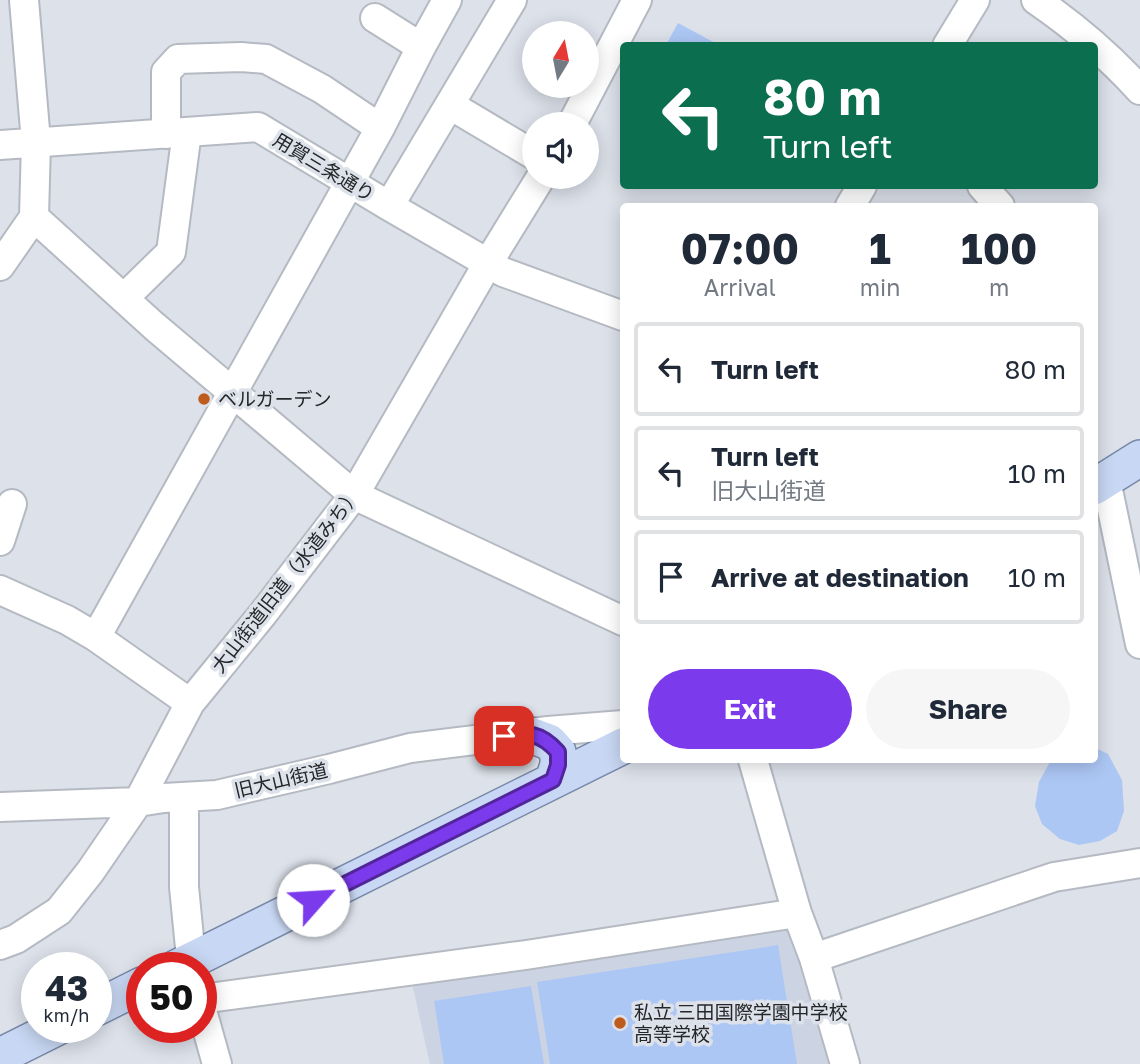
<!DOCTYPE html>
<html lang="en">
<head>
<meta charset="utf-8">
<style>
	body { margin:0; font-family:"Golos Text","Noto Sans JP",sans-serif; background:#f6f6f7; color:#1f2937; height:100vh; display:flex; flex-direction:column; font-size:26px; white-space:nowrap }
	* { box-sizing:border-box; margin:0 }
	p { font-size:23px; color:#747a83 }
	.icon { flex:none; width:38px; height:38px; fill:none; stroke:currentColor; stroke-width:2; stroke-linecap:round; stroke-linejoin:round }
	.map { position:relative; flex:1; overflow:hidden }
	.details { position:absolute; left:620px; top:203px; width:478px; height:560px; display:flex; flex-direction:column; background:#fff; border-radius:7px; box-shadow:0 4px 18px #0003 }
	.details>* { flex:none }
	.banner { position:absolute; left:620px; top:42px; width:478px; height:147px; border-radius:7px; box-shadow:0 4px 18px #0003; background:#0b6e4f; color:#fff; overflow:hidden }
	.needle { width:46px; rotate:10deg }
	.controls { position:absolute; left:522px; top:21px; display:grid; gap:14px }
	.controls a { display:grid; place-items:center; width:77px; height:77px; border-radius:50%; background:#fff; box-shadow:0 4px 18px #0003; font-size:35px }
	.speed { position:absolute; left:21px; top:952px; display:flex; gap:14px; font-size:35px; font-weight:700; text-align:center }
	.speed>* { display:grid; place-content:center; width:91px; height:91px; border-radius:50%; background:#fff; box-shadow:0 4px 18px #0003; line-height:1 }
	.speed small { font-size:18px; font-weight:400 }
	.speed .limit { border:10px solid #d22; background:#fff; color:#111 }
	.pin { position:absolute; display:grid; place-items:center; width:60px; height:60px; color:#fff; margin:-30px; border-radius:14px; box-shadow:0 4px 10px #0006 }
	.me { position:absolute; width:77px; margin:-38px; rotate:64deg; stroke-linejoin:round; filter:drop-shadow(0 0 5px #0008) }
	.turn { display:flex; align-items:center; gap:24px; height:147px; padding:0 28px; font-size:32px }
	.turn .icon { width:91px; height:91px; stroke-width:2.5 }
	.turn b { display:block; font-size:49px; line-height:60px }
	.eta { display:flex; justify-content:space-evenly; align-items:center; height:119px; text-align:center }
	.eta b { font-size:42px; font-weight:700; line-height:49px }
	.primary-button { display:flex; gap:14px; margin-top:auto; padding:14px 28px }
	.primary-button a { flex:1; height:80px; border-radius:42px; background:#7c3aed; color:#fff; font-size:28px; font-weight:700; line-height:80px; text-align:center }
	.primary-button a+a { background:#f6f6f7; color:#1f2937 }
	ul { padding:0; list-style:none }
	li { display:flex; align-items:center; gap:21px; height:94px; margin:0 14px 10px; padding:0 14px; border:4px solid #e0e1e3; border-radius:7px }
	li div { flex:1 }
	li b { display:block; font-size:26px }
	li em { font-style:normal }
	.map>svg:first-child { display:block }
</style>
</head>
<body>
<div class="map">
<svg width="1140" height="1064" viewBox="0 0 1140 1064">
	<rect width="100%" height="100%" fill="#dce1ea"/>
	<path fill="#ccd4e3" d="M 780,927 L 791,933 L 830,1064 L 430,1064 L 412,983 Z"/>
	<path fill="#adc7f5" d="M 678,23 L 719,45 L 666,45 Z
		M 1094,747 L 1108,754 L 1122,780 L 1124,811 L 1117,831 L 1100,841 L 1079,845 L 1060,839 L 1042,824 L 1035,806 L 1039,782 L 1051,760 L 1094,760 Z
		M 778,945 L 797,1064 L 550,1064 L 537,982 Z
		M 531,986 L 544,1064 L 444,1064 L 434,1001 Z"/>
	<g fill="none" stroke-linecap="round" stroke-linejoin="round">
		<g stroke="#b5bac2" stroke-width="32">
			<path id="minor" d="M 24,0 L 36,142 L 34,217 L 154,326 L 354,495 L 623,621
				M 1036,0 C 1074,26 1109,56 1140,90
				M 375,18 L 421,47
				M 947,46 L 975,0
				M 450,105 L 534,155
				M 572,124 L 637,0
				M 166,134 L 166,72 L 178,59 L 241,57 L 266,59 L 322,89 L 380,128
				M 0,145 L 258,127 L 389,206 L 503,272 L 623,316
				M 982,186 L 1000,206
				M 389,206 L 512,0
				M 850,206 L 862,186
				M 0,266 L 34,217
				M 124,298 L 171,252 L 187,132
				M 1106,480 L 1140,644
				M 0,541 L 12,504
				M 0,590 L 67,620 L 96,637 L 190,703
				M 96,637 L 380,128 L 421,47 L 447,0
				M 753,760 L 797,913 L 814,958 L 845,1064
				M 184,797 L 184,887 L 192,968
				M 0,807 L 138,802 L 190,703 L 262,615 L 354,495 L 488,263 L 541,177
				M 0,945 L 16,939 L 59,911 L 90,872 L 138,802 L 164,798 L 217,795 L 329,769 L 410,748 L 548,731 L 623,725
				M 814,958 L 1054,877 L 1140,863
				M 201,999 L 526,955 L 797,913
				M 201,1007 L 217,1064"/>
		</g>
		<g stroke="#7788a7" stroke-width="38">
			<path id="major" d="M 1094,487 L 1140,458
				M 527,734 L 549,742 L 558,752 L 558,765 L 553,780
				M 176,968 L 623,746
				M 96,1008 L 142,985
				M 0,1056 L 58,1027"/>
		</g>
		<use href="#minor" stroke="#fff" stroke-width="28"/>
		<use href="#major" stroke="#c8d7f3" stroke-width="35"/>
	</g>
	<g fill="none" stroke-linecap="round" stroke-linejoin="round">
		<g stroke="#51269a" stroke-width="18">
			<path id="route" d="M 313,900 L 553,780 L 558,765 L 558,752 C 540,732 529,733 504,736"/>
		</g>
		<use href="#route" stroke="#7c3aed" stroke-width="12"/>
	</g>
	<g fill="#bd5c1c" stroke="#dce1ea" stroke-width="2.5">
		<circle cx="204" cy="399" r="7"/>
		<circle cx="620" cy="1023" r="7"/>
	</g>
	<g text-anchor="middle" stroke-width="7" stroke-linejoin="round" paint-order="stroke">
		<g font-size="19" fill="#242629" stroke="#dce1ea">
			<text transform="translate(324 167) rotate(31)" y="7">用賀三条通り</text>
			<text transform="translate(286 580) rotate(-52)" y="7">大山街道旧道（水道みち）</text>
			<text transform="translate(281 780) rotate(-13)" y="7">旧大山街道</text>
		</g>
		<g font-size="19" fill="#242629" stroke="#dce1ea" text-anchor="start">
			<text x="218" y="406">ベルガーデン</text>
			<text x="634" y="1019">私立 三田国際学園中学校<tspan x="634" dy="22">高等学校</tspan></text>
		</g>
	</g>
</svg>
<div class="controls">
<a><svg class="needle" viewBox="-14 -14 28 28"><path d="M0-13l5 13h-10z" fill="#e53935"/><path d="M0 13l5-13h-10z" fill="#747a83"/></svg></a>
<a><svg class="icon" aria-label="sound" viewBox="0 0 24 24"><path d="M4 9h4l5-4v14l-5-4H4zM17 9q2 3 0 6"/></svg></a>
</div>
<div class="speed"><div>43<small>km/h</small></div><div class="limit">50</div></div>
<div class="pin" style="left:504px;top:736px;background:#d93025"><svg class="icon" aria-label="arrive" viewBox="0 0 24 24"><path d="M6 21V4h12l-3 4 3 4H6"/></svg></div>
<svg class="me" style="left:313px;top:900px" viewBox="-20 -20 40 40"><circle r="19" fill="#fff"/><path d="M0-13L10 11 0 6-10 11z" fill="#7c3aed"/></svg>
<div class="banner">
<div class="turn"><svg class="icon" aria-label="left" viewBox="0 0 24 24"><path d="M17 20v-9H6M10 6l-5 5 5 5"/></svg><div><b>80 m</b>Turn left</div></div>
</div>
<section class="details">
<div class="eta">
<div><b>07:00</b><p>Arrival</p></div>
<div><b>1</b><p>min</p></div>
<div><b>100</b><p>m</p></div>
</div>
<ul>
<li><svg class="icon" aria-label="left" viewBox="0 0 24 24"><path d="M17 20v-9H6M10 6l-5 5 5 5"/></svg><div><b>Turn left</b></div><em>80 m</em></li>
<li><svg class="icon" aria-label="left" viewBox="0 0 24 24"><path d="M17 20v-9H6M10 6l-5 5 5 5"/></svg><div><b>Turn left</b><p>旧大山街道</p></div><em>10 m</em></li>
<li><svg class="icon" aria-label="arrive" viewBox="0 0 24 24"><path d="M6 21V4h12l-3 4 3 4H6"/></svg><div><b>Arrive at destination</b></div><em>10 m</em></li>
</ul>
<div class="primary-button"><a>Exit</a><a>Share</a></div>
</section>
</div>
</body>
</html>
